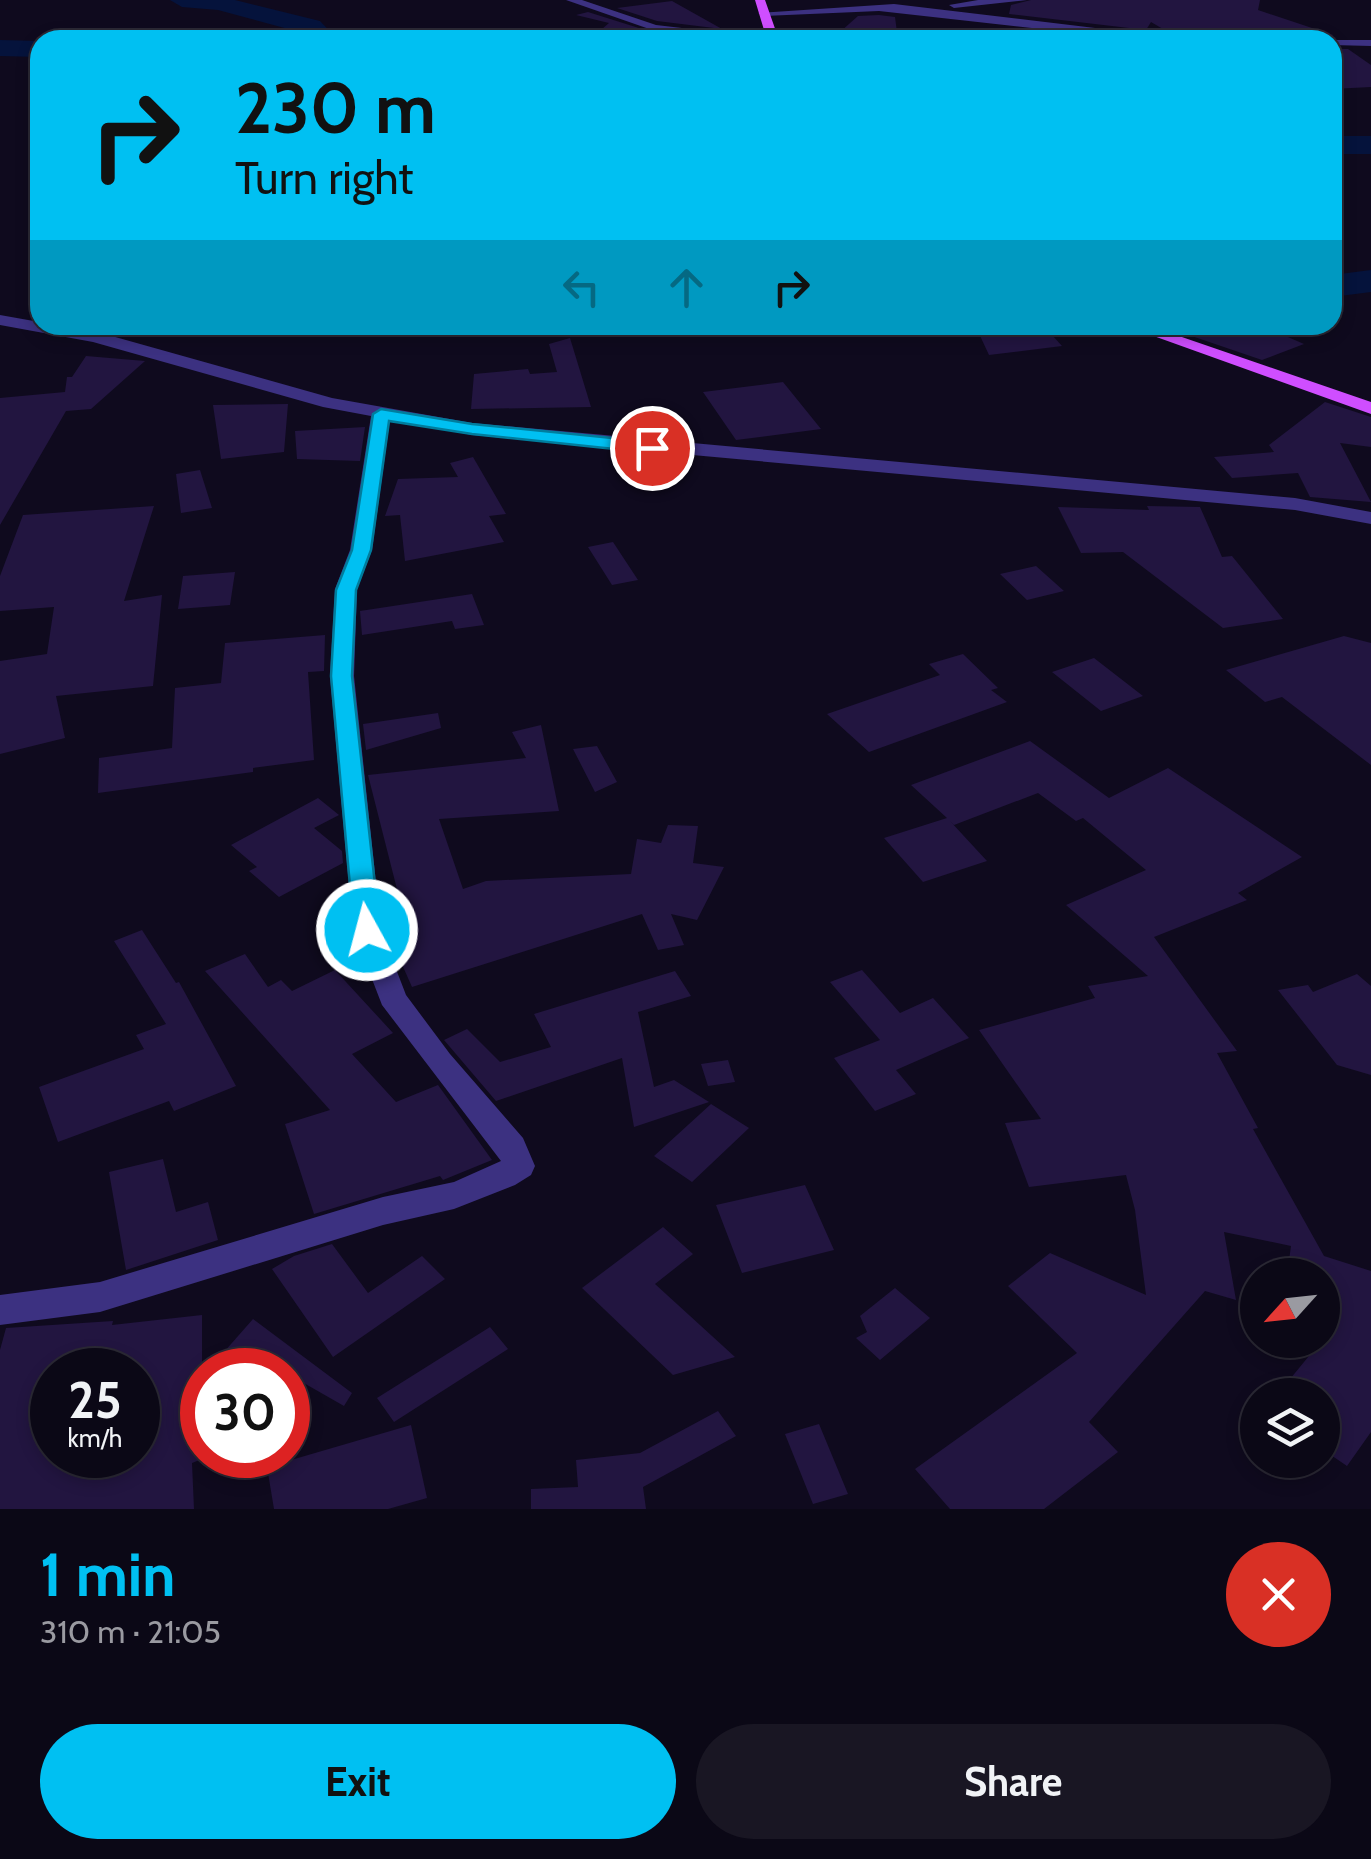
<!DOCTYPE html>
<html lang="en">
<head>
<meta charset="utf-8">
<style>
	body { margin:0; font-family:Cabin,sans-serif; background:#191623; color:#f1f3f6; height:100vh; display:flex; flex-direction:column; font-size:38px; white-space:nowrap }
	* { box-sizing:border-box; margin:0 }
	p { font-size:32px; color:#9a9aa1 }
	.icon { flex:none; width:55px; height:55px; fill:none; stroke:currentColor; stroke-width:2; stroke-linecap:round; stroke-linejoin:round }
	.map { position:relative; height:1509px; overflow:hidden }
	.details { display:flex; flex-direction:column; background:#0b0816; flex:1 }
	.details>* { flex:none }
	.top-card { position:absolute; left:30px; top:30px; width:1312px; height:305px; border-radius:30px; box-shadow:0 5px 15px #0003,0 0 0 2px #2b2935; background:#00c0f2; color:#111; overflow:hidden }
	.needle { width:65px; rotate:243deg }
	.buttons { position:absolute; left:1240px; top:1258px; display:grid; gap:20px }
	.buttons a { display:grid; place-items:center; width:100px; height:100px; border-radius:50%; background:#0b0816; box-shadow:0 5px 15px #0003,0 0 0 2px #2b2935; font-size:50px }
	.speed { position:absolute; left:30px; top:1348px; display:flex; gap:20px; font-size:50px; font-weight:700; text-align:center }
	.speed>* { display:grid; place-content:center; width:130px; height:130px; border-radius:50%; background:#0b0816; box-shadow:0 5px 15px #0003,0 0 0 2px #2b2935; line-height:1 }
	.speed small { font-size:25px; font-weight:400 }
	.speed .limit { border:15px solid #d22; background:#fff; color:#111 }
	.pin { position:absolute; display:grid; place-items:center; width:85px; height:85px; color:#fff; margin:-42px; border:5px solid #fff; border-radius:50%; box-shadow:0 2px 10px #0007 }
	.me { position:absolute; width:110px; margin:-55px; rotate:353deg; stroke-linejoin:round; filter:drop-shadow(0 0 8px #0008) }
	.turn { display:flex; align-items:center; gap:35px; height:210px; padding:0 40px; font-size:45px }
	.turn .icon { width:130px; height:130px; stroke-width:2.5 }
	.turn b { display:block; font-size:70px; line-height:85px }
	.lanes { display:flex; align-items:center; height:95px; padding:0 40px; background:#0003; justify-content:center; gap:50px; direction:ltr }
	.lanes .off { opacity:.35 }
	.round { display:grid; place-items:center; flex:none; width:105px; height:105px; border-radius:52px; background:#191623 }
	.headline { display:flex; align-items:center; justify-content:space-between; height:170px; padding:0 40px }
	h1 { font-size:60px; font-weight:800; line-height:75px; color:#00c0f2 }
	.cta { display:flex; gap:20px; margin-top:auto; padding:20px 40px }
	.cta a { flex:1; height:115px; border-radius:60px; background:#00c0f2; color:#111; font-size:40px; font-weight:800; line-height:115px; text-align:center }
	.cta a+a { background:#191623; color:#f1f3f6 }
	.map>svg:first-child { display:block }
</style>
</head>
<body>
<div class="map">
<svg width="1371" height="1509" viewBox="0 0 1371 1509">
	<rect width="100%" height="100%" fill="#0f0a1e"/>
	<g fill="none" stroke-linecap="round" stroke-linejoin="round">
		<path fill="#05133c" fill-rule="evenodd" d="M 170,0 L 235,0 L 320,21 L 338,40 L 311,40 L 303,33 L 218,10 L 182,7 Z
			M 0,40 L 40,41 L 40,57 L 0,56 Z
			M 1332,136 L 1371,136 L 1371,154 L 1332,154 Z
			M 1371,270 L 1371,292 L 1332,297 L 1332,275 Z"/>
	</g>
	<path fill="#221540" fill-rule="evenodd" d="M 1031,0 L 1260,0 L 1258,10 L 1333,35 L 1329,39 L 1180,39 L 1151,22 L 1146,30 L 1009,14 L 1011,5 Z
		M 672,1 L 722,29 L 657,21 L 617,8 Z
		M 588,12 L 661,35 L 660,39 L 595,35 L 609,23 L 576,15 Z
		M 879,15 L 895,17 L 898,40 L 831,40 L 858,16 Z
		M 1332,49 L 1348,49 L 1371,65 L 1371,87 L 1332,89 Z
		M 975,325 L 1043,325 L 1062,346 L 989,355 Z
		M 1172,325 L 1260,325 L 1304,344 L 1262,360 L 1171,329 Z
		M 570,338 L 591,407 L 471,409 L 474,374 L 528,369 L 530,374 L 557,372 L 549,344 Z
		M 86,356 L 145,361 L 91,409 L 66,411 L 0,525 L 0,398 L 65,392 L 67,377 L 72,377 Z
		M 783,382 L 821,429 L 736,440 L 703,392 Z
		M 1325,402 L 1371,417 L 1371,447 L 1340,443 L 1371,502 L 1310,497 L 1298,473 L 1232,478 L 1214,457 L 1274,452 L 1269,445 Z
		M 288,404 L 284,452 L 221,459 L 213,405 Z
		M 365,427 L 360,461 L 297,459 L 295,431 Z
		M 473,457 L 506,514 L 489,516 L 504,542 L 405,561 L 400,515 L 385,516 L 398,479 L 458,477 L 450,463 Z
		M 200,470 L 212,508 L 181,513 L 176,474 Z
		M 154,506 L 124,601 L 162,595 L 153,686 L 56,696 L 65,738 L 0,754 L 0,661 L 47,654 L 54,607 L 0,611 L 0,576 L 23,515 Z
		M 1147,506 L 1200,507 L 1222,557 L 1232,556 L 1283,619 L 1223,628 L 1123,552 L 1081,553 L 1058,507 L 1149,510 Z
		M 613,542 L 638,580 L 612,585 L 588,547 Z
		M 1036,566 L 1064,591 L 1027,600 L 1000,574 Z
		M 235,572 L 230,605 L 178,609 L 183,576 Z
		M 472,594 L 484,625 L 455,629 L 452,621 L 362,635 L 360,611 Z
		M 325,635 L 324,671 L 308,672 L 314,760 L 253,768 L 253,772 L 98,793 L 99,758 L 172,748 L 175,688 L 221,683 L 225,643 Z
		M 1344,636 L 1371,643 L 1371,765 L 1282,697 L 1265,702 L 1226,670 Z
		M 963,654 L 998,688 L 991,690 L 1007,702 L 869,752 L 827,714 L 940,675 L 929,664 Z
		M 1094,658 L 1143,696 L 1101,711 L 1052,672 Z
		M 438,713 L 441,728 L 366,750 L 363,724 Z
		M 541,725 L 559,811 L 439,819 L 463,889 L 486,881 L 631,874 L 637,839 L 661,843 L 668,825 L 698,826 L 693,863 L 724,867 L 697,920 L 671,914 L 684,945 L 658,950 L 642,914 L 412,987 L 384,924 L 382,906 L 400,901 L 368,775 L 526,758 L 512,732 Z
		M 1030,741 L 1109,798 L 1168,768 L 1302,857 L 1238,893 L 1247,900 L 1154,937 L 1237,1051 L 1217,1053 L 1258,1128 L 1253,1129 L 1324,1256 L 1371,1271 L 1371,1432 L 1347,1466 L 1322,1449 L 1322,1395 L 1277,1395 L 1322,1340 L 1322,1275 L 1287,1275 L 1291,1246 L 1224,1232 L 1236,1300 L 1205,1291 L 1089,1422 L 1118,1452 L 1044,1509 L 950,1509 L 915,1469 L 1077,1353 L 1008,1286 L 1050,1253 L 1146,1295 L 1135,1210 L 1126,1175 L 1029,1187 L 1005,1123 L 1041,1119 L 979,1030 L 1095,998 L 1088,986 L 1148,976 L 1066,905 L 1146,870 L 1083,818 L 1076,821 L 1038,793 L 954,825 L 950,821 L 987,861 L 923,882 L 884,838 L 947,818 L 911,785 Z
		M 597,746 L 617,782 L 595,792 L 573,749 Z
		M 318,798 L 339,815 L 314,828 L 342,851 L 343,863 L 279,897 L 249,871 L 257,867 L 231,845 Z
		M 142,930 L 176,983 L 179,982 L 236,1086 L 174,1111 L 169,1101 L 58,1142 L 39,1087 L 144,1049 L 136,1035 L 166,1024 L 114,941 Z
		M 245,954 L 268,987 L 281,980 L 292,991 L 335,970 L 393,1033 L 352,1054 L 396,1102 L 438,1085 L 492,1160 L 443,1180 L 440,1176 L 314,1214 L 285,1124 L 330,1110 L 205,971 Z
		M 862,970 L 900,1013 L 933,998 L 969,1038 L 896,1070 L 916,1094 L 875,1111 L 834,1058 L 880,1040 L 830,982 Z
		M 675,971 L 691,996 L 638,1012 L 654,1087 L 674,1080 L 709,1102 L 634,1127 L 622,1058 L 496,1101 L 444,1040 L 467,1029 L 500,1062 L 551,1047 L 534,1014 Z
		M 1357,974 L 1371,986 L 1371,1075 L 1337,1065 L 1278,990 L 1308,985 L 1313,992 Z
		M 728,1060 L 735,1082 L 708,1086 L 701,1064 Z
		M 711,1104 L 749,1128 L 692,1182 L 654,1156 Z
		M 163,1159 L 176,1212 L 208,1202 L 218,1240 L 126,1270 L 109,1172 Z
		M 805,1185 L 834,1250 L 742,1273 L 716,1205 Z
		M 663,1227 L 693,1254 L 655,1284 L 735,1357 L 673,1375 L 582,1288 Z
		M 332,1244 L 368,1293 L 422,1256 L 445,1279 L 333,1357 L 272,1269 L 294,1256 Z
		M 895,1288 L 930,1318 L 880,1360 L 856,1338 L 867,1332 L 860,1316 Z
		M 202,1315 L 202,1459 L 192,1463 L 194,1509 L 0,1509 L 0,1350 L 6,1328 L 113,1321 L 112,1325 ZM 52,1370 L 138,1370 L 138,1455 L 52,1455 Z
		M 253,1319 L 352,1393 L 344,1406 L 288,1374 L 288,1370 L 244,1370 L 224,1352 Z
		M 490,1327 L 508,1349 L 394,1422 L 377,1398 Z
		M 718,1411 L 736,1436 L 643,1487 L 646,1509 L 531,1509 L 531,1489 L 578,1487 L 576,1460 L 640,1453 Z
		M 819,1424 L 848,1494 L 813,1504 L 785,1434 Z
		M 411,1425 L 427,1498 L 388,1509 L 274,1509 L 267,1467 Z"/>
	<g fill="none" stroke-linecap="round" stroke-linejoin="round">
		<path fill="#3c3181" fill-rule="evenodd" d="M 566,0 L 582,0 L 656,25 L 778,39 L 655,31 Z
			M 978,0 L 1027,0 L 954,8 L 949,5 Z
			M 894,4 L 1170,37 L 1176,40 L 1139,40 L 879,11 L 764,16 L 758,13 Z
			M 1328,40 L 1371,40 L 1371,46 L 1332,45 L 1332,40 Z
			M 0,315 L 101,333 L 332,398 L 472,423 L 1295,498 L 1371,512 L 1371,524 L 1295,510 L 472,435 L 390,419 L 372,550 L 357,589 L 354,676 L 381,930 L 406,995 L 450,1054 L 523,1138 L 535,1166 L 531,1175 L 515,1185 L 454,1209 L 383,1225 L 100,1312 L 0,1325 L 0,1295 L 100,1282 L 383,1197 L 454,1182 L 501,1161 L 382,1005 L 353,930 L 330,676 L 335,589 L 350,550 L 371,416 L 323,407 L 93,342 L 0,325 Z"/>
		<path fill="#cf4eff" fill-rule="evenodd" d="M 755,0 L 765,0 L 779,40 L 767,40 Z
			M 1123,325 L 1147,325 L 1371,402 L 1371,414 Z"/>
	</g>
	<path fill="#00c0f2" stroke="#007d9d" stroke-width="2.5" d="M 381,409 L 472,424 L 652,442 L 661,448 L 652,453 L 472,434 L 389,421 L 371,550 L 356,590 L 352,676 L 380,930 L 376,936 L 358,936 L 354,930 L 331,676 L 336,590 L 352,550 L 373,414 Z"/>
</svg>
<div class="buttons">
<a><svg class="needle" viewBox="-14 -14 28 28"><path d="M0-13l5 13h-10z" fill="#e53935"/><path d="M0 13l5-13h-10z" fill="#9a9aa1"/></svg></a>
<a><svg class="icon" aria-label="layers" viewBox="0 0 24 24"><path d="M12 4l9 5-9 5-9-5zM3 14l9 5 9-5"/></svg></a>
</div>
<div class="speed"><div>25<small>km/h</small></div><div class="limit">30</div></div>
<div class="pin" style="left:652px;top:448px;background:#d93025"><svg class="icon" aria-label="arrive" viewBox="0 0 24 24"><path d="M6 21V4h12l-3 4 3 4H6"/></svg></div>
<svg class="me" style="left:367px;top:930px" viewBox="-20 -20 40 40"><circle r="17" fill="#00c0f2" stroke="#fff" stroke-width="3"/><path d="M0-11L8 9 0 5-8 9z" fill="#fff"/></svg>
<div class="top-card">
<div class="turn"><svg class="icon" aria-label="right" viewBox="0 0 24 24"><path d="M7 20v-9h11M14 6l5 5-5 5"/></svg><div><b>230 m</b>Turn right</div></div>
<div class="lanes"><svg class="icon off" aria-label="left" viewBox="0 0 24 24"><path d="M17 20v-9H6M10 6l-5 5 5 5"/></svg><svg class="icon off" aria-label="ahead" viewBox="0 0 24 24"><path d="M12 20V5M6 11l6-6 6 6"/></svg><svg class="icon" aria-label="right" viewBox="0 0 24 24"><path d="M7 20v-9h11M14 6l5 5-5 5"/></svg></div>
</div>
</div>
<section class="details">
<div class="headline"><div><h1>1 min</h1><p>310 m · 21:05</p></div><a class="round" style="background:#d93025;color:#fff"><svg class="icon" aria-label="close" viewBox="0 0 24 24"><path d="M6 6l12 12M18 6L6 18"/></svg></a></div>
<div class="cta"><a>Exit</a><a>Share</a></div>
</section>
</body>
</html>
